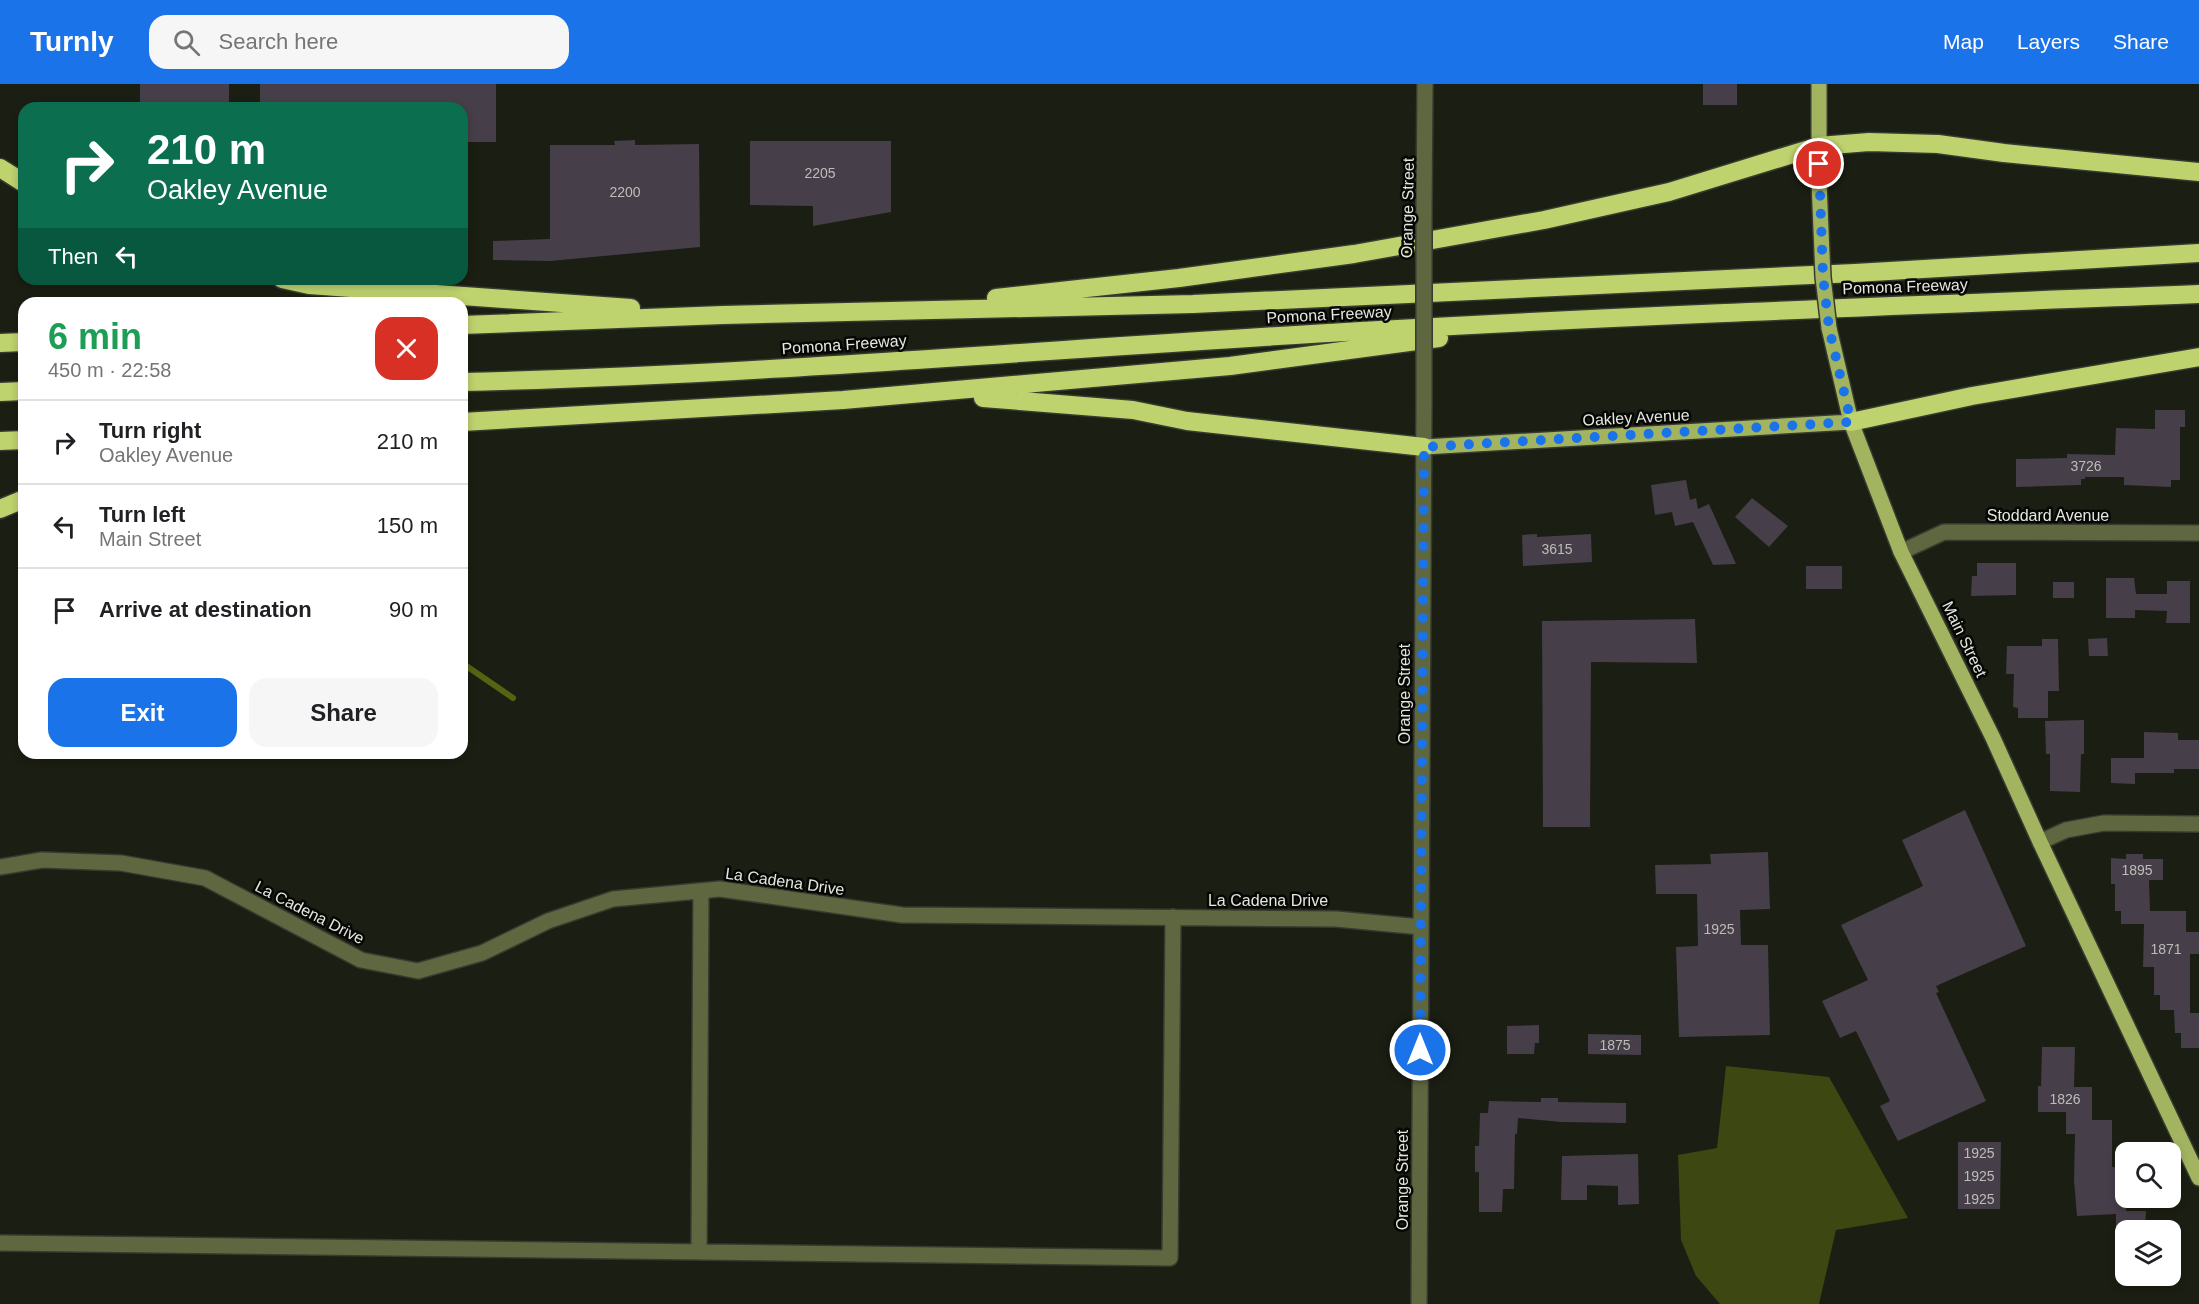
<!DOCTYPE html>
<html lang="en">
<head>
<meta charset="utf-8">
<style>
	body { margin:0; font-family:Helvetica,sans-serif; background:#f6f6f6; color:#202124; height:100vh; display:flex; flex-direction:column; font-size:22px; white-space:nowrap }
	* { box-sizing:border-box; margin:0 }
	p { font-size:20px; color:#757577 }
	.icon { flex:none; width:33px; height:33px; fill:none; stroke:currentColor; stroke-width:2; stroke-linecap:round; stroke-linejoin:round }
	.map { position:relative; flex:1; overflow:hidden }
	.details { position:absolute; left:18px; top:213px; width:450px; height:462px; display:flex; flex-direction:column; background:#fff; border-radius:18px; box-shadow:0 3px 9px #0003 }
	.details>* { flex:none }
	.banner { position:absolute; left:18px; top:18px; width:450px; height:183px; border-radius:18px; box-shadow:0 3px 9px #0003; background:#0b6e4f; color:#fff; overflow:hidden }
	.fabs { position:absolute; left:2115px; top:1058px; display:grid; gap:12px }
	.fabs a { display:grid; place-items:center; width:66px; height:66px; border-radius:12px; background:#fff; box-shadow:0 3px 9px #0003; font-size:30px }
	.pin { position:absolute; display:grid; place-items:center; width:51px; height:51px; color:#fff; margin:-26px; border:3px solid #fff; border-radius:50%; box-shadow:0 2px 6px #0007 }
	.me { position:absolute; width:66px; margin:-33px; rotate:0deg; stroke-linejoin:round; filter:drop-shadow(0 0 4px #0008) }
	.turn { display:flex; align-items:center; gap:21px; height:126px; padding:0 30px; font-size:27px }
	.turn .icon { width:78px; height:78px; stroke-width:2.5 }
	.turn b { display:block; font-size:42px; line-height:51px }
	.then { display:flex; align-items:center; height:57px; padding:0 30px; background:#0003; gap:12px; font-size:22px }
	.round { display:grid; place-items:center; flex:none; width:63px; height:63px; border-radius:18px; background:#f6f6f6 }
	.head { display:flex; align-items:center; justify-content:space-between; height:102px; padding:0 30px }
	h1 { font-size:36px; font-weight:700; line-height:45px; color:#1e9e55 }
	.primary-button { display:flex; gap:12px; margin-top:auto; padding:12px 30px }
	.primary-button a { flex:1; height:69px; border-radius:18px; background:#1a73e8; color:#fff; font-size:24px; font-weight:700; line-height:69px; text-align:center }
	.primary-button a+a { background:#f6f6f6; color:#202124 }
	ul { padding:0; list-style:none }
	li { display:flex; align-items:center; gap:18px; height:84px; padding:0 30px; border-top:2px solid #e0e0e0 }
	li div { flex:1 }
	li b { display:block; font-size:22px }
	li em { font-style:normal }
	header { display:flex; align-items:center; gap:36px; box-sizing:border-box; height:84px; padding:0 30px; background:#1a73e8; color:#fff }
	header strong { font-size:28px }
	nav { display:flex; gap:33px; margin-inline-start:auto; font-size:21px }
	.search { width:420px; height:54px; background:#f6f6f6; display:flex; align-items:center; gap:15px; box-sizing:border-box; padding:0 21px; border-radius:18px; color:#757577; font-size:22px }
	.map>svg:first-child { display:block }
</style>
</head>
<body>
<header>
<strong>Turnly</strong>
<div class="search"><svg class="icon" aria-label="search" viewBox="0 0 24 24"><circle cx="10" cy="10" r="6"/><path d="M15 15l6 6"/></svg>Search here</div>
<nav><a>Map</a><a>Layers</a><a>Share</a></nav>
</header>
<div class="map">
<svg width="2199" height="1220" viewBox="0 0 2199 1220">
	<rect width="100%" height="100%" fill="#1b1e12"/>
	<path fill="#3d4711" d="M 1726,982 L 1829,993 L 1908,1134 L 1836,1146 L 1819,1220 L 1720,1220 L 1696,1192 L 1681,1156 L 1678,1071 L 1717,1064 Z"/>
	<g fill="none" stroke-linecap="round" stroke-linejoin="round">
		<path stroke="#566312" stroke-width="6" d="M 462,579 L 513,614"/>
	</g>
	<path fill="#463e48" d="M 140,0 L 229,0 L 229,24 L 140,24 Z
		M 260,0 L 496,0 L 496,58 L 462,58 L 462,24 L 260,24 Z
		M 1703,0 L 1737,0 L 1737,21 L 1703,21 Z
		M 635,56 L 635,61 L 699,60 L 700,163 L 550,177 L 493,176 L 493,157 L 550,155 L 550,61 L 615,61 L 614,57 Z
		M 750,57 L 891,57 L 891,128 L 813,142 L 813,122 L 750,121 Z
		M 2155,326 L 2185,326 L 2185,343 L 2180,343 L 2180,396 L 2171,396 L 2171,403 L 2124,401 L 2124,393 L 2085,393 L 2085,395 L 2081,395 L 2081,401 L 2016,403 L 2016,375 L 2067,374 L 2067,370 L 2115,371 L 2116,344 L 2155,345 Z
		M 1686,396 L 1690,416 L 1696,414 L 1698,425 L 1709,420 L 1736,480 L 1713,481 L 1693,438 L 1675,442 L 1672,428 L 1655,431 L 1651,401 Z
		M 1752,414 L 1788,442 L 1769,463 L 1735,433 Z
		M 1537,450 L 1537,453 L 1591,450 L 1592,478 L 1523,482 L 1522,451 Z
		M 1977,479 L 2016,479 L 2016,511 L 1971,512 L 1972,492 L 1977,492 Z
		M 1806,482 L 1842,482 L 1842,505 L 1806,505 Z
		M 2106,494 L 2134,494 L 2136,510 L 2167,510 L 2167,497 L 2190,497 L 2190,539 L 2166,539 L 2167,527 L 2135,526 L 2135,534 L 2106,534 Z
		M 2053,498 L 2074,498 L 2074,514 L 2053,514 Z
		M 1695,535 L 1697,579 L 1591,578 L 1590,743 L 1543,743 L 1542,537 Z
		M 2107,554 L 2108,572 L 2089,572 L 2088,555 Z
		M 2042,555 L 2058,555 L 2059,607 L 2048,607 L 2048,634 L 2018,634 L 2018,624 L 2013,623 L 2014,590 L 2006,590 L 2007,562 L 2042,562 Z
		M 2084,636 L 2084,670 L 2081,670 L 2080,708 L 2050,707 L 2050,670 L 2046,670 L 2045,637 Z
		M 2144,648 L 2178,649 L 2178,656 L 2199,656 L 2199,685 L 2174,685 L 2174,689 L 2135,689 L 2135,700 L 2111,699 L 2111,674 L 2144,674 Z
		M 1965,726 L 2026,862 L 1936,902 L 1939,908 L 1936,909 L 1986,1017 L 1898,1057 L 1880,1022 L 1890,1017 L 1856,947 L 1840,954 L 1822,917 L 1868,896 L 1841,841 L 1923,802 L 1902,756 Z
		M 1768,768 L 1770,825 L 1740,826 L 1741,861 L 1768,861 L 1770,951 L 1679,953 L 1676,863 L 1698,862 L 1697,810 L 1656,810 L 1655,781 L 1711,780 L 1710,770 Z
		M 2126,770 L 2143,770 L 2143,775 L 2163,775 L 2163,796 L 2149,796 L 2150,827 L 2186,827 L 2186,848 L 2199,848 L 2199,870 L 2190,870 L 2190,929 L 2199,929 L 2199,964 L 2181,964 L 2181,949 L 2175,949 L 2174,926 L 2160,926 L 2160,911 L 2154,911 L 2154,883 L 2143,883 L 2144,840 L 2121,840 L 2121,827 L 2115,827 L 2115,800 L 2111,800 L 2111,774 L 2126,775 Z
		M 1539,941 L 1539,959 L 1535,959 L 1534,970 L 1507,970 L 1507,942 Z
		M 1588,950 L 1641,951 L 1641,971 L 1588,970 Z
		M 2042,963 L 2075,963 L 2074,1003 L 2092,1003 L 2092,1036 L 2112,1036 L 2112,1083 L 2126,1083 L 2126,1127 L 2146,1127 L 2145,1146 L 2116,1146 L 2116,1130 L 2077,1132 L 2074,1096 L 2075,1050 L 2066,1050 L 2066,1028 L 2038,1028 L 2038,1002 L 2041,1002 Z
		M 1541,1014 L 1558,1014 L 1558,1018 L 1626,1019 L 1626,1039 L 1561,1038 L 1518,1034 L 1517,1050 L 1515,1050 L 1514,1105 L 1503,1105 L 1502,1128 L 1479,1128 L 1479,1088 L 1475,1088 L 1475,1062 L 1479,1062 L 1480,1029 L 1488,1029 L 1489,1017 L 1541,1018 Z
		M 1958,1058 L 2001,1058 L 2000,1125 L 1958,1125 Z
		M 1638,1070 L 1639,1120 L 1618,1121 L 1618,1102 L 1587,1101 L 1587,1116 L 1561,1116 L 1562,1072 Z"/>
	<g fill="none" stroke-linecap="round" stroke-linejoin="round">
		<g stroke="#373a2f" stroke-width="18">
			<path id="minor" d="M 1424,126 L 1425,0
				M 1901,468 L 1944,448 L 2199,449
				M 2040,758 L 2066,746 L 2104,739 L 2199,740
				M 0,783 L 42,776 L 121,779 L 205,794 L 361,876 L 418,887 L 482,869 L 548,837 L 613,815 L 720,805 L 902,831 L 1336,835 L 1421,843
				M 0,1159 L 1170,1174 L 1173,833
				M 699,1168 L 701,807
				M 1419,1220 L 1424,321"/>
		</g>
		<g stroke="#373a2f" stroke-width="18">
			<path id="major" d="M 1819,98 L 1819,0
				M 1829,244 L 1851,338 L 1901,468 L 1993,654 L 2040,758 L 2199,1094
				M 1424,363 L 1851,338"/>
		</g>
		<g stroke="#373a2f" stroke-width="21">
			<path id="highway" d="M 0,84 L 24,99
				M 282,195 L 309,201 L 631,224
				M 996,214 L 1179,194 L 1354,170 L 1544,136 L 1669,108 L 1819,62 L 1869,58 L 1938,60 L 2004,69 L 2199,88
				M 462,241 L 723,231 L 1193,220 L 1855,189 L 2199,169
				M 0,259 L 24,258
				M 462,298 C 762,291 1061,264 1361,247 C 1640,231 1920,221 2199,210
				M 0,308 L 24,307
				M 983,314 L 1133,326 L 1187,337 L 1424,363
				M 462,338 L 843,316 L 1230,282 L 1439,254
				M 1851,338 L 1972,312 L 2199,273
				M 0,357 L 24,356
				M 0,425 L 24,415"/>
		</g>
		<use href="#minor" stroke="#5f6741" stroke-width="15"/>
		<use href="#major" stroke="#a3b461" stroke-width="15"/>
		<use href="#highway" stroke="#bed26e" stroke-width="18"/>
		<g stroke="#373a2f" stroke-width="18" stroke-linecap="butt">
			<path id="minor-bridge" d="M 1424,321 L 1424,126"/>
		</g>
		<g stroke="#373a2f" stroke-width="18" stroke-linecap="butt">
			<path id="major-bridge" d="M 1819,98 L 1823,193 L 1829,244"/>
		</g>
		<use href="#minor-bridge" stroke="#5f6741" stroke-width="15"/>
		<use href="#major-bridge" stroke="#a3b461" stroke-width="15"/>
	</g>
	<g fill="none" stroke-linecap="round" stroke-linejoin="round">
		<path stroke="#1a73e8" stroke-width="10" stroke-dasharray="0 18" d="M 1420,966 L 1424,363 L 1851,338 L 1829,244 L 1823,193 L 1819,80"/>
	</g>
	<g text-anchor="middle" stroke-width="5" stroke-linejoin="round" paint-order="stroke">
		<g font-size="14" fill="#bcbdb9">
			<text x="820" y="94">2205</text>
			<text x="625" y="113">2200</text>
			<text x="2086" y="387">3726</text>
			<text x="1557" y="470">3615</text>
			<text x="2137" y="791">1895</text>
			<text x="1719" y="850">1925</text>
			<text x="2166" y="870">1871</text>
			<text x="1615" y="966">1875</text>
			<text x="2065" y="1020">1826</text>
			<text x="1979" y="1074">1925</text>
			<text x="1979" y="1097">1925</text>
			<text x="1979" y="1120">1925</text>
		</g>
		<g font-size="16" fill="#e4e7df" stroke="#060704">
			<text transform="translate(1407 124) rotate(-89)" y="6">Orange Street</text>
			<text transform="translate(1905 202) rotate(-2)" y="6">Pomona Freeway</text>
			<text transform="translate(1329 230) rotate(-3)" y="6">Pomona Freeway</text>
			<text transform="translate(844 260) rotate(-4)" y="6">Pomona Freeway</text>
			<text transform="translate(1636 333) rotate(-3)" y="6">Oakley Avenue</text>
			<text x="2048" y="437">Stoddard Avenue</text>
			<text transform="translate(1965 555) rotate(64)" y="6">Main Street</text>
			<text transform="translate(1404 610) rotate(-90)" y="6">Orange Street</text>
			<text transform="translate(785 797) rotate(8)" y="6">La Cadena Drive</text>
			<text x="1268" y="822">La Cadena Drive</text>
			<text transform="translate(310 828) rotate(27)" y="6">La Cadena Drive</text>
			<text transform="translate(1402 1096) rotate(-90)" y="6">Orange Street</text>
		</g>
	</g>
</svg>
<div class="fabs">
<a><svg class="icon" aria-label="search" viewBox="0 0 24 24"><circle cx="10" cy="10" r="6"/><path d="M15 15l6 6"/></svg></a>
<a><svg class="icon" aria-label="layers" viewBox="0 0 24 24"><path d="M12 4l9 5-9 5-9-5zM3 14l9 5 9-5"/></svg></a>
</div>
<div class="pin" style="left:1819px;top:80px;background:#d93025"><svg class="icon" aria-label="arrive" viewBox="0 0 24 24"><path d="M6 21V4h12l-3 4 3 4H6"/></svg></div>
<svg class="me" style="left:1420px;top:966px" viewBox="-20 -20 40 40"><circle r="17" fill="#1a73e8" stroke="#fff" stroke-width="3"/><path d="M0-11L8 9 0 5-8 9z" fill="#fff"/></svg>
<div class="banner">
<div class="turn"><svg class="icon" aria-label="right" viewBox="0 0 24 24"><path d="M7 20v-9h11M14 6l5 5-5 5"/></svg><div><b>210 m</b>Oakley Avenue</div></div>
<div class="then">Then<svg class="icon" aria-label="left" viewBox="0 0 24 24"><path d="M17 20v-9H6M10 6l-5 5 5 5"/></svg></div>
</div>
<section class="details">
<div class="head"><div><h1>6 min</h1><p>450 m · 22:58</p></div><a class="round" style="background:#d93025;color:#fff"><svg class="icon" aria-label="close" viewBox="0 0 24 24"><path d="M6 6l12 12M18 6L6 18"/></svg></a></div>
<ul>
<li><svg class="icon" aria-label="right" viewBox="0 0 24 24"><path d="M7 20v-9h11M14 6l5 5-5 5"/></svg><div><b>Turn right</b><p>Oakley Avenue</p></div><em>210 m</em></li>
<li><svg class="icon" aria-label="left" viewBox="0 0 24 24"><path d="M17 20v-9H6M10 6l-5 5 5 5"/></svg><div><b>Turn left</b><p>Main Street</p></div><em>150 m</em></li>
<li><svg class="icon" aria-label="arrive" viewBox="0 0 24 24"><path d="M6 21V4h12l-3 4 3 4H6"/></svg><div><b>Arrive at destination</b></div><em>90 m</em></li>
</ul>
<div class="primary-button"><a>Exit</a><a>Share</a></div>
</section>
</div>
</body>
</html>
